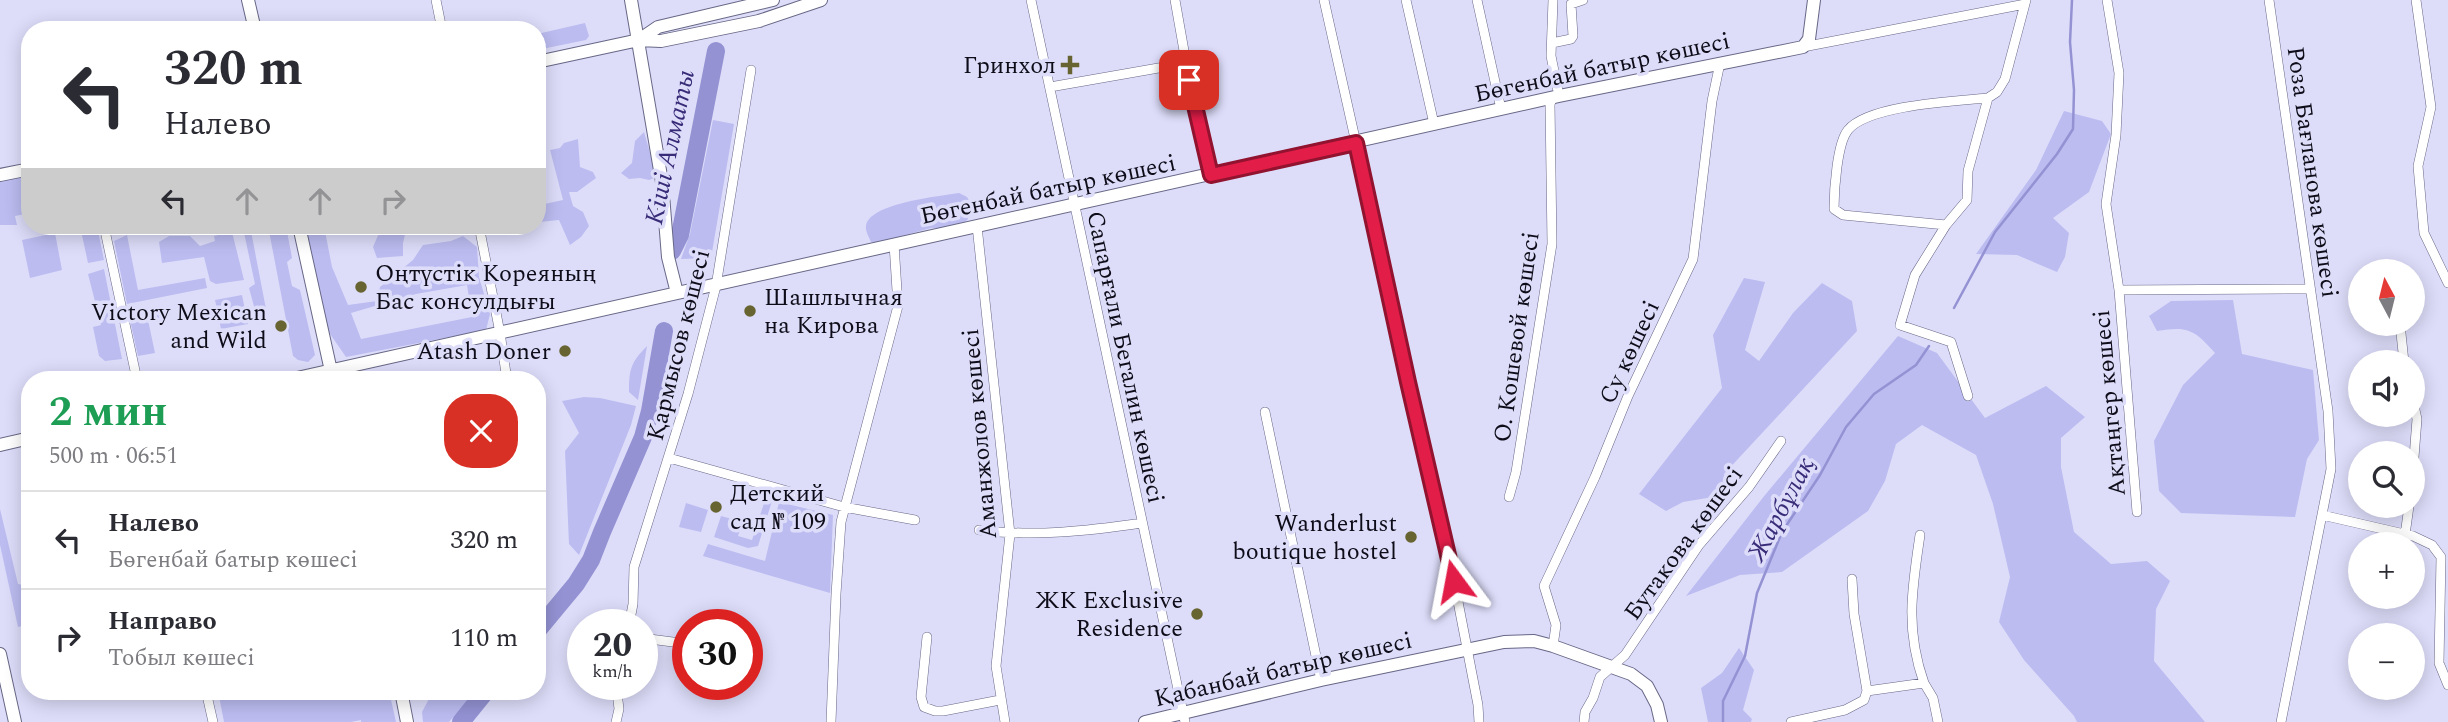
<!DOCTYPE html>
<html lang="ru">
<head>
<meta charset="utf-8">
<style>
	body { margin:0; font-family:Spectral,serif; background:#f2f2f3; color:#2b2b33; height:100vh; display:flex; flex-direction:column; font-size:26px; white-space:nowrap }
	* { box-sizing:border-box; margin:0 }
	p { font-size:23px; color:#7c7c81 }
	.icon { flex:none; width:38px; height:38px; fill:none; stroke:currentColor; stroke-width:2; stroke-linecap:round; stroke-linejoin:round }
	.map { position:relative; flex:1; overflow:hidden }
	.sheet { position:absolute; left:21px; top:371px; width:525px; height:329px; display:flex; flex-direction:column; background:#fff; border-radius:28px; box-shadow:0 4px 18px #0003 }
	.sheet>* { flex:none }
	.hud { position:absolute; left:21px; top:21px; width:525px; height:214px; border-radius:28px; box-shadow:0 4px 18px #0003; background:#fff; color:#2b2b33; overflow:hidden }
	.needle { width:46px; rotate:353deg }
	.tools { position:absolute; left:2348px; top:259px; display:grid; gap:14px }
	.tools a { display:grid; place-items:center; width:77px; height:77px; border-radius:50%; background:#fff; box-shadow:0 4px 18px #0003; font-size:35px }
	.speed { position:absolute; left:567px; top:609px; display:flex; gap:14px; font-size:35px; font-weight:700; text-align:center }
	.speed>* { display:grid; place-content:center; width:91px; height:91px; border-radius:50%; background:#fff; box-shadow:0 4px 18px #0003; line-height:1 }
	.speed small { font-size:18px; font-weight:400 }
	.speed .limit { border:10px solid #d22; background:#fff; color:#111 }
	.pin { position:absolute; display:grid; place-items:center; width:60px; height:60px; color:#fff; margin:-30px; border-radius:14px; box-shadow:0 4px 10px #0006 }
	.me { position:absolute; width:77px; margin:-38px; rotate:347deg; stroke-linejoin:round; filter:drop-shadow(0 0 5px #0008) }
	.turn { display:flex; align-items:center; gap:24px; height:147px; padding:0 28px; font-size:32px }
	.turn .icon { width:91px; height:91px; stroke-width:2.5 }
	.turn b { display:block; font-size:49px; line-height:60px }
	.lanes { display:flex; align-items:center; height:66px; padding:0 28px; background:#0003; justify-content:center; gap:35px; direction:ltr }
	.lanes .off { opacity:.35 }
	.round { display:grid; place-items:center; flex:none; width:74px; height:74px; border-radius:28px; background:#f2f2f3 }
	.overview { display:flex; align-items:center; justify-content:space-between; height:119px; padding:0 28px }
	h1 { font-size:42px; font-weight:700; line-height:52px; color:#1e9e55 }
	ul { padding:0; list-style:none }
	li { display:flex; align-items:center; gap:21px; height:98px; padding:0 28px; border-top:2px solid #e1e1e2 }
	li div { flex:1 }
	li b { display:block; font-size:26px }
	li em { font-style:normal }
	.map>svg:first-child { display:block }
</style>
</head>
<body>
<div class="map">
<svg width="2448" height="722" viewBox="0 0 2448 722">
	<rect width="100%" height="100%" fill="#ddddfa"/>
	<path fill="#bcbcf1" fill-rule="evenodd" d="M 585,23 L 589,36 L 586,40 L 537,50 L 537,34 Z
		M 2064,111 L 2102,121 L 2111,134 L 2089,192 L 2053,218 L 2069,233 L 2065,257 L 2057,272 L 2017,255 L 1976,254 L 2036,170 Z
		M 713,120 L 734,124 L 711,258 L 681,259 L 690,234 Z
		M 644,132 L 657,177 L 649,180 L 640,178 L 629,179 L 621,173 L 632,163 L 635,141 Z
		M 578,139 L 580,167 L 593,172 L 596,178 L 577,192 L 569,192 L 573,206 L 583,212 L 589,226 L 581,237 L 570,245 L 559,220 L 539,222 L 538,212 L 540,205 L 563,200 L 550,150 L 560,148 L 564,143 Z
		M 30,173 L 30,213 L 15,216 L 17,225 L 0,225 L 0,179 Z
		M 959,193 L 967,197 L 971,204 L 968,219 L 959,228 L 931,228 L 876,243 L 871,242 C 869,237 865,230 866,226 C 869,203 941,196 959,193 Z
		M 80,226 L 97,226 L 104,260 L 88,263 Z
		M 244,226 L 250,226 L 266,309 L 255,310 L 249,288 L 255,284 L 243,228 Z
		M 268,226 L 286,226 L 292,258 L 287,262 L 292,286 L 300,290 L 315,355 L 308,362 L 298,360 L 293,356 Z
		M 305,226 L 324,226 L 332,267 L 348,305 L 377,301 L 380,287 L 413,260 L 423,245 L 451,241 L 463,236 L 477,247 L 479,277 L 490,314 L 486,330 L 346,357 L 328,331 ZM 467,285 L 472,317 L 361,339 L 351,313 L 416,294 Z
		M 382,226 L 407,226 L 403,243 L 403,256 L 377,258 L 373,247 Z
		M 232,232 L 244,280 L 216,284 L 210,281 L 204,257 L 162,263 L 159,242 L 169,236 L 190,236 L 200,246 L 215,241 L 214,236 Z
		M 55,233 L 62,270 L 30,278 L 22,240 Z
		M 127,235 L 138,290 L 205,278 L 207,288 L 127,304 L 114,241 Z
		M 104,269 L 122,359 L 105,361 L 99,356 L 93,327 L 101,325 L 88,274 Z
		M 1744,278 L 1765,282 L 1745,350 L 1759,361 L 1793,313 L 1822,283 L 1852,301 L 1857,331 L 1724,474 L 1729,485 L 1725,495 L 1683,502 L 1666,511 L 1639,494 L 1722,388 L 1713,335 Z
		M 242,295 L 248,324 L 221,329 L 215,300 Z
		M 2233,300 L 2242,354 L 2313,370 L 2319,440 L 2307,459 L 2295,517 L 2181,513 L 2159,491 L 2154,441 L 2183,385 L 2215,353 C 2194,329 2187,326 2157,331 L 2149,316 L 2171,301 Z
		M 167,307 L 171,315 L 148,320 L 155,353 L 138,356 L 128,311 L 140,308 L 141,312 Z
		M 1898,336 L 1937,353 L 1985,418 L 2046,386 L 2085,417 L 2061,438 L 2061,467 L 2074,532 L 2111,564 L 2147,561 L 2170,581 L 2156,609 L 2154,661 L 2205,722 L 2077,722 L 2074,716 L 2024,660 L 1999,622 L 2010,577 L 1993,504 L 1976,455 L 1922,425 L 1896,444 L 1885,481 L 1868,511 L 1782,572 L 1740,575 L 1686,596 L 1765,495 Z
		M 647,346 L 638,400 L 629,392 C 629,369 631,362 647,346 Z
		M 584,397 L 600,398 L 636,406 L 631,425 L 579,555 L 569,544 L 565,451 L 579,433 L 562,401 Z
		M 766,497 L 772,501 L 758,546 L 748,548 L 714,537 L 721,516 L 743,522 L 738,536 L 752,540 Z
		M 779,502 L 833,515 L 830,593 L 703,556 L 708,544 L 765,561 Z
		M 686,503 L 708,510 L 701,532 L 679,527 Z
		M 0,509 L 18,584 L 29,586 L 30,590 L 30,624 L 18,627 L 0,545 Z
		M 1739,648 L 1754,670 L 1743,710 L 1752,719 L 1751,722 L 1708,722 L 1701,688 L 1722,673 Z
		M 218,691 L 389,691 L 396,722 L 361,722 L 361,720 L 351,722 L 224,722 Z
		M 454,691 L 476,691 L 449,722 L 423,722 L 422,712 L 430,697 Z"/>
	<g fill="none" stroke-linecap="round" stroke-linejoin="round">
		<path stroke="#9492d3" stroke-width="2.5" d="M 1954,308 L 1995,232 L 2057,154 L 2073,129 L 2074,90 L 2070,42 L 2072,0
			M 1723,722 L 1723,701 L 1745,656 L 1757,593 L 1782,532 L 1820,475 L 1846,427 L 1874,394 L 1916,365 L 1929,346"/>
		<path stroke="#9492d3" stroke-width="18" d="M 672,251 L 680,235 L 716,51
			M 537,631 L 576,584 L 591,560 L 602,532 L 643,437 L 650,411 L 664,331
			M 461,722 L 486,691"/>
		<g stroke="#676786" stroke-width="10">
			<path id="street" d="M 436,0 L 442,30
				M 1031,0 L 1185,722
				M 1175,0 L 1192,96 L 1211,175
				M 1324,0 L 1454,581 L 1478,705 L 1479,722
				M 1406,0 L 1434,124
				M 1477,0 L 1501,109
				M 1553,0 L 1551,56 L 1559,96
				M 2107,0 L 2119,73 L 2116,135 L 2106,204 L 2119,290 L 2137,512
				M 2269,0 L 2328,411 L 2331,469 L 2281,722
				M 2416,0 L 2431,107 L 2418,166 L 2424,233 L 2448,283
				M 1552,43 L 1571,39 L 1573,36 L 1571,4 L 1583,0
				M 1803,47 L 2025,4
				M 1050,87 L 1187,63
				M 1946,225 L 1843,215 L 1834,209 C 1834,191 1837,143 1848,130 C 1868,105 1956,101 1988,98
				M 104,226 L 137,380
				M 479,226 L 500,333 L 507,380
				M 977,226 L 1010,534 L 996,666 L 1005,722
				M 2119,290 L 2309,289
				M 2400,324 L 2404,362
				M 1968,396 L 1951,342 L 1900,325 L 1915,275 L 1946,225 L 1967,200 L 1968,171 L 1988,98 L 1997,92 L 2005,79 L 2026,0
				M 2413,401 L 2417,419 L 2413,470
				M 1265,412 L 1321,680
				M 669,458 L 844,507 L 915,520
				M 1509,497 L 1516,472 L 1552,244 L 1550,104 L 1553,97
				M 2322,515 L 2413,536 L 2432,545 L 2441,557 L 2439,663 L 2448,685
				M 979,530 C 1034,537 1087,531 1142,523
				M 1920,535 C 1912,589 1905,629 1924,683
				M 2405,535 L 2409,506
				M 629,625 L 633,604 L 634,567 L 688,394 L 716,286 L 751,70
				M 927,637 L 921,697 L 924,707 L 935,711 L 943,711 L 1000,700
				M 642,638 L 688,644
				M 1553,646 L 1556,625 L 1544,586 L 1595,477 L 1628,396 L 1693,259 L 1712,101 L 1720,63
				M 747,647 L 752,647
				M 616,684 L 619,709 L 616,722
				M 206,691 L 213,722
				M 1867,691 L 1924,683 L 1933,698 L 1938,722
				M 831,722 L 836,594 L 841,522 L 898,306 L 894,244
				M 1584,722 L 1585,712 L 1593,698 L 1600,677 L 1625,655 L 1699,545 L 1749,487 L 1781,441
				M 1791,722 L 1845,710 L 1864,700 L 1867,691 L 1854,614 L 1852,579"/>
		</g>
		<g stroke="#676786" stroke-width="14">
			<path id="secondary" d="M 248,0 L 255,30
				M 631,0 L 662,182 L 668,257 L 677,293
				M 639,40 L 658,27 L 773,0
				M 537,62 L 639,40 L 661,41 L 759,21 L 821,0
				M 0,175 L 30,169
				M 299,226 L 333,380
				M 288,380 L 1559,96 L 1803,47 L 1809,39 L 1814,0
				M 0,445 L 30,438
				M 0,654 L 15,722
				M 401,691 L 407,722
				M 1145,722 L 1321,680 L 1504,642 L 1534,641 L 1553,646 L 1631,674 L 1647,686 L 1657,705 L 1661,722"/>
		</g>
		<use href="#street" stroke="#fff" stroke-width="9"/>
		<use href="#secondary" stroke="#fff" stroke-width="12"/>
	</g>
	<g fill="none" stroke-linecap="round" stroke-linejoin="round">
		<g stroke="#92132f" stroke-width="18">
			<path id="route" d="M 1189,80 L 1211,175 L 1356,143 L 1408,382 L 1454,581"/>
		</g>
		<use href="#route" stroke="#e11d48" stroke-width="12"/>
	</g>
	<g fill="#686431" stroke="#ddddfa" stroke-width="2.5">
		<path d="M1066.5 54.5h7v7h7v7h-7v7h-7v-7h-7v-7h7z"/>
		<circle cx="361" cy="287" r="7"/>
		<circle cx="750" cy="311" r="7"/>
		<circle cx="281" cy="326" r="7"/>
		<circle cx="565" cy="351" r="7"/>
		<circle cx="716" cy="507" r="7"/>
		<circle cx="1411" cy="537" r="7"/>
		<circle cx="1197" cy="614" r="7"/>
	</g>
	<g text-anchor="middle" stroke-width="7" stroke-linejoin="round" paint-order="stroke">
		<g font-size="24" fill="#0d0c18" stroke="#ddddfa" text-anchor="end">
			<text x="1056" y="73">Гринхол</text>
			<text x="375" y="281" text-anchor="start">Оңтүстік Кореяның<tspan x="375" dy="28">Бас консулдығы</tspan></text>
			<text x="764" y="305" text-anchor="start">Шашлычная<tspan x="764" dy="28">на Кирова</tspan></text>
			<text x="267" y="320">Victory Mexican<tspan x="267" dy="28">and Wild</tspan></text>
			<text x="551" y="359">Atash Doner</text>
			<text x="730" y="501" text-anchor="start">Детский<tspan x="730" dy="28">сад № 109</tspan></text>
			<text x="1397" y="531">Wanderlust<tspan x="1397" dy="28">boutique hostel</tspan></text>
			<text x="1183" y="608">ЖК Exclusive<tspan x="1183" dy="28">Residence</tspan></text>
		</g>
		<g font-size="24" fill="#0d0c18" stroke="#ddddfa">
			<text transform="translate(1602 67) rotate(-12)" y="8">Бөгенбай батыр көшесі</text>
			<text transform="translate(2313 172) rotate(82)" y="8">Роза Бағланова көшесі</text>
			<text transform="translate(1048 189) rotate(-12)" y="8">Бөгенбай батыр көшесі</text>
			<text transform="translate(1516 337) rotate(-82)" y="8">О. Кошевой көшесі</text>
			<text transform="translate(678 345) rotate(-76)" y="8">Қармысов көшесі</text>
			<text transform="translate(1629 352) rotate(-65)" y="8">Су көшесі</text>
			<text transform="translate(1126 357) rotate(78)" y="8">Сапарғали Бегалин көшесі</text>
			<text transform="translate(2109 403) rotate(-95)" y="8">Ақтаңгер көшесі</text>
			<text transform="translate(979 434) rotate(-95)" y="8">Аманжолов көшесі</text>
			<text transform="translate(1683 543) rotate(-54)" y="8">Бутакова көшесі</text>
			<text transform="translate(1283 669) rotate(-13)" y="8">Қабанбай батыр көшесі</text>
		</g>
		<g font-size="26" font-style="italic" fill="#382c78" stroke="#ddddfa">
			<text transform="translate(669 147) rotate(-78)" y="9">Кіші Алматы</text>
			<text transform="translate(1780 509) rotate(-62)" y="9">Жарбұлақ</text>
		</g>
	</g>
</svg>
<div class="tools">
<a><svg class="needle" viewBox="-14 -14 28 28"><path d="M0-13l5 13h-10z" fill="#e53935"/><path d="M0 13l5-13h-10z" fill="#7c7c81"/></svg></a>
<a><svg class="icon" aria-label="sound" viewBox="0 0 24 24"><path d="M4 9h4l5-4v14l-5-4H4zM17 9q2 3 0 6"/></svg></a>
<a><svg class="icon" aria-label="search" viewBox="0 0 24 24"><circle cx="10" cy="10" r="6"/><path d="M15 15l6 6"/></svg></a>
<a>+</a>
<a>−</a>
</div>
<div class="speed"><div>20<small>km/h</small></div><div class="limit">30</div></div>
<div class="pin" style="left:1189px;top:80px;background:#d93025"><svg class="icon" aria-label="arrive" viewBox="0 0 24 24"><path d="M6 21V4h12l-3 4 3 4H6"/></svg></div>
<svg class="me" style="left:1454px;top:581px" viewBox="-20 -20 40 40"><path d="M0-17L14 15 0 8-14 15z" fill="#e11d48" stroke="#fff" stroke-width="4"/></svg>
<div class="hud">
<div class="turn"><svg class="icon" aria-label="left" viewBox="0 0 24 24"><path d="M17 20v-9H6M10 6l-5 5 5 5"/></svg><div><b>320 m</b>Налево</div></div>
<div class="lanes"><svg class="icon" aria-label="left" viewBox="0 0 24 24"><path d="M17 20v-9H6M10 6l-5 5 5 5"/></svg><svg class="icon off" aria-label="ahead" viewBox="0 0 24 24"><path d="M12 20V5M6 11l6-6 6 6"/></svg><svg class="icon off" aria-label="ahead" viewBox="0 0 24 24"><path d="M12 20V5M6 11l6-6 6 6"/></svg><svg class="icon off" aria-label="right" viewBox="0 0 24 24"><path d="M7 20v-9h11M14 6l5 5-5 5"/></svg></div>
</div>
<section class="sheet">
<div class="overview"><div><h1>2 мин</h1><p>500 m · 06:51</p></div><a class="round" style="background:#d93025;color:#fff"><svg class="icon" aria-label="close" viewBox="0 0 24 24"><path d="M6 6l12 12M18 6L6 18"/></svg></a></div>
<ul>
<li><svg class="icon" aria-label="left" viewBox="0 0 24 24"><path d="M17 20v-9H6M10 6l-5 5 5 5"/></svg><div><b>Налево</b><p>Бөгенбай батыр көшесі</p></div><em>320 m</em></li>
<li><svg class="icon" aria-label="right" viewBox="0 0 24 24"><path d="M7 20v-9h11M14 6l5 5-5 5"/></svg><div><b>Направо</b><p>Тобыл көшесі</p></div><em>110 m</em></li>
</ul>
</section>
</div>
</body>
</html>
